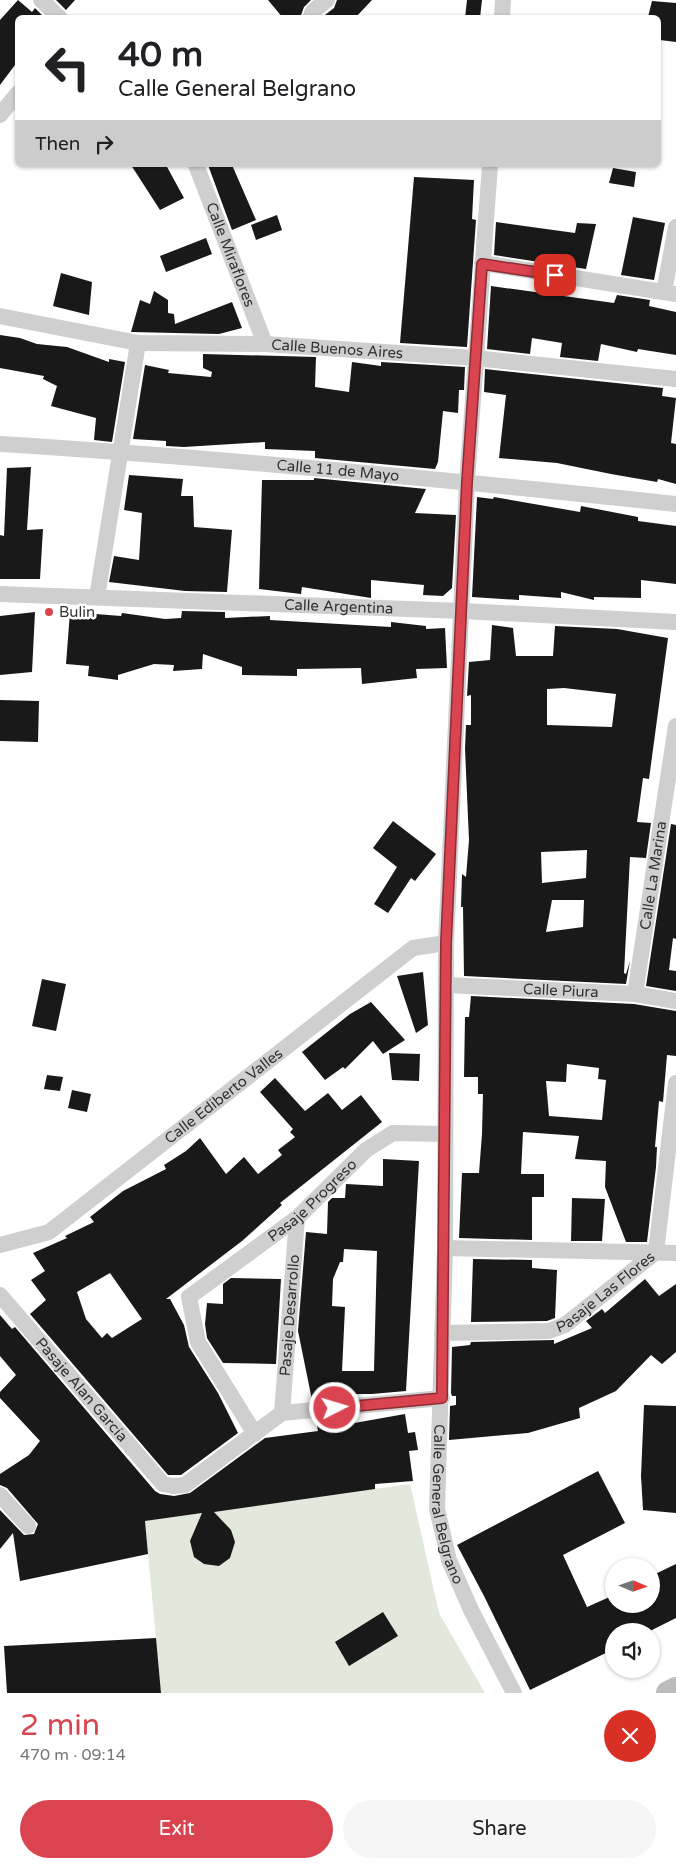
<!DOCTYPE html>
<html lang="en">
<head>
<meta charset="utf-8">
<style>
	body { margin:0; font-family:"Varela Round",sans-serif; background:#f6f6f6; color:#202124; height:100vh; display:flex; flex-direction:column; font-size:19px; white-space:nowrap }
	* { box-sizing:border-box; margin:0 }
	p { font-size:16px; color:#757577 }
	.icon { flex:none; width:28px; height:28px; fill:none; stroke:currentColor; stroke-width:2; stroke-linecap:round; stroke-linejoin:round }
	.map { position:relative; height:1693px; overflow:hidden }
	.panel { display:flex; flex-direction:column; background:#fff; flex:1 }
	.panel>* { flex:none }
	.top-card { position:absolute; left:15px; top:15px; width:646px; height:152px; border-radius:8px; box-shadow:0 1px 4px #0004; background:#fff; color:#202124; overflow:hidden }
	.needle { width:32px; rotate:92deg }
	.buttons { position:absolute; left:605px; top:1558px; display:grid; gap:10px }
	.buttons a { display:grid; place-items:center; width:55px; height:55px; border-radius:50%; background:#fff; box-shadow:0 1px 4px #0004; font-size:25px }
	.pin { position:absolute; display:grid; place-items:center; width:42px; height:42px; color:#fff; margin:-21px; border-radius:10px; box-shadow:0 2px 8px #0006 }
	.me { position:absolute; width:55px; margin:-28px; rotate:85deg; stroke-linejoin:round; filter:drop-shadow(0 0 4px #0008) }
	.turn { display:flex; align-items:center; gap:18px; height:105px; padding:0 20px; font-size:22px }
	.turn .icon { width:65px; height:65px; stroke-width:2.5 }
	.turn b { display:block; font-size:35px; line-height:42px }
	.then { display:flex; align-items:center; height:48px; padding:0 20px; background:#0003; gap:10px; font-size:19px }
	.round { display:grid; place-items:center; flex:none; width:52px; height:52px; border-radius:26px; background:#f6f6f6 }
	.overview { display:flex; align-items:center; justify-content:space-between; height:85px; padding:0 20px }
	h1 { font-size:30px; font-weight:600; line-height:38px; color:#d94450 }
	.primary-button { display:flex; gap:10px; margin-top:auto; padding:10px 20px }
	.primary-button a { flex:1; height:58px; border-radius:30px; background:#d94450; color:#fff; font-size:20px; font-weight:600; line-height:58px; text-align:center }
	.primary-button a+a { background:#f6f6f6; color:#202124 }
	.map>svg:first-child { display:block }
</style>
</head>
<body>
<div class="map">
<svg width="676" height="1693" viewBox="0 0 676 1693">
	<rect width="100%" height="100%" fill="#fff"/>
	<path fill="#e2e8dc" d="M 410,1484 L 439,1613 L 485,1693 L 161,1693 L 145,1521 Z"/>
	<path fill="#191919" fill-rule="evenodd" d="M 18,0 L 32,12 L 35,8 L 45,18 L 18,18 L 18,61 L 0,85 L 0,20 Z
		M 56,0 L 75,0 L 66,10 Z
		M 268,0 L 311,0 L 304,7 L 300,18 L 283,18 Z
		M 337,0 L 372,0 L 355,18 L 321,18 L 334,8 Z
		M 467,0 L 482,0 L 480,18 L 465,18 Z
		M 652,1 L 676,3 L 676,42 L 660,40 L 660,19 L 648,17 Z
		M 131,165 L 166,165 L 184,198 L 160,210 Z
		M 208,165 L 232,165 L 256,220 L 232,230 Z
		M 613,168 L 636,172 L 634,187 L 609,183 Z
		M 414,177 L 474,180 L 472,219 L 476,220 L 467,347 L 400,343 Z
		M 277,215 L 282,230 L 256,240 L 251,225 Z
		M 633,217 L 665,223 L 654,280 L 621,275 Z
		M 496,222 L 575,233 L 577,223 L 596,224 L 586,269 L 494,255 Z
		M 206,238 L 212,254 L 166,272 L 160,256 Z
		M 61,273 L 92,282 L 89,315 L 53,306 Z
		M 491,286 L 614,303 L 617,295 L 650,300 L 649,306 L 676,312 L 676,355 L 638,349 L 637,352 L 601,344 L 598,361 L 560,357 L 562,343 L 532,338 L 530,354 L 487,349 Z
		M 154,291 L 168,300 L 168,313 L 174,314 L 175,324 L 232,302 L 242,328 L 219,334 L 131,332 L 140,300 L 150,304 Z
		M 0,335 L 20,338 L 37,344 L 67,347 L 109,362 L 109,359 L 125,362 L 112,442 L 94,440 L 96,418 L 51,406 L 57,386 L 43,379 L 44,376 L 0,368 Z
		M 203,354 L 316,357 L 315,387 L 349,392 L 352,362 L 381,366 L 381,362 L 465,367 L 464,390 L 459,390 L 458,413 L 443,411 L 438,462 L 435,469 L 315,458 L 315,451 L 265,449 L 265,442 L 184,447 L 166,446 L 166,441 L 133,439 L 145,365 L 169,370 L 168,373 L 211,377 L 212,372 L 203,368 Z
		M 485,369 L 663,388 L 662,396 L 676,398 L 671,443 L 676,444 L 676,484 L 658,479 L 657,482 L 611,474 L 557,463 L 499,458 L 506,395 L 484,392 Z
		M 31,467 L 27,530 L 43,529 L 40,579 L 0,579 L 0,535 L 4,536 L 7,468 Z
		M 129,475 L 183,479 L 181,496 L 193,496 L 194,527 L 232,530 L 227,592 L 185,591 L 109,582 L 114,556 L 139,560 L 142,513 L 124,510 Z
		M 314,478 L 426,489 L 415,513 L 456,515 L 452,588 L 443,596 L 423,595 L 424,585 L 371,580 L 371,598 L 302,587 L 301,594 L 259,589 L 262,480 L 314,480 Z
		M 477,497 L 493,499 L 494,497 L 580,512 L 581,506 L 638,517 L 638,521 L 676,526 L 676,584 L 641,580 L 641,598 L 594,597 L 594,600 L 561,592 L 561,598 L 519,595 L 519,600 L 472,597 Z
		M 182,611 L 225,612 L 225,618 L 270,616 L 270,620 L 391,627 L 391,622 L 426,626 L 426,629 L 445,628 L 447,668 L 416,669 L 417,678 L 362,684 L 361,668 L 297,669 L 297,676 L 242,675 L 242,667 L 203,654 L 202,669 L 173,671 L 174,665 L 154,664 L 118,675 L 118,680 L 88,676 L 89,666 L 66,664 L 70,612 L 121,616 L 122,613 L 165,619 L 181,618 Z
		M 35,612 L 32,672 L 0,675 L 0,616 Z
		M 492,625 L 513,628 L 516,656 L 553,656 L 555,626 L 617,629 L 668,638 L 649,779 L 643,778 L 637,822 L 651,823 L 646,858 L 630,857 L 624,973 L 626,974 L 630,961 L 626,984 L 464,976 L 463,907 L 461,907 L 462,874 L 466,877 L 469,840 L 465,749 L 466,725 L 471,725 L 471,695 L 467,696 L 469,662 L 490,660 ZM 564,688 L 616,694 L 612,727 L 547,725 L 547,689 ZM 587,850 L 586,878 L 542,883 L 541,852 ZM 552,900 L 584,900 L 583,927 L 546,932 Z
		M 0,700 L 39,701 L 38,742 L 0,741 Z
		M 393,821 L 436,854 L 415,881 L 411,878 L 388,913 L 374,904 L 397,867 L 373,848 Z
		M 671,824 L 676,825 L 676,939 L 673,938 L 669,970 L 676,971 L 676,991 L 646,986 Z
		M 423,972 L 428,1025 L 416,1033 L 397,976 Z
		M 42,979 L 66,984 L 56,1031 L 32,1026 Z
		M 471,996 L 634,1004 L 676,1011 L 676,1056 L 667,1055 L 663,1102 L 659,1101 L 655,1147 L 657,1147 L 656,1167 L 647,1242 L 626,1242 L 605,1187 L 606,1161 L 575,1159 L 579,1136 L 523,1132 L 521,1174 L 544,1174 L 544,1197 L 532,1197 L 532,1240 L 459,1238 L 462,1173 L 479,1173 L 482,1134 L 483,1094 L 478,1094 L 478,1077 L 464,1077 L 465,1017 L 469,1017 ZM 567,1064 L 599,1068 L 598,1079 L 606,1080 L 602,1120 L 549,1116 L 546,1081 L 566,1082 Z
		M 371,1002 L 405,1040 L 383,1054 L 373,1041 L 345,1069 L 343,1067 L 325,1080 L 302,1052 L 350,1014 Z
		M 389,1053 L 420,1054 L 419,1081 L 392,1080 Z
		M 47,1075 L 63,1077 L 60,1091 L 44,1089 Z
		M 275,1078 L 305,1111 L 328,1093 L 342,1110 L 361,1095 L 382,1122 L 280,1203 L 282,1205 L 242,1241 L 166,1299 L 170,1299 L 184,1325 L 189,1347 L 218,1393 L 238,1433 L 181,1475 L 168,1475 L 30,1314 L 46,1300 L 31,1280 L 45,1271 L 33,1253 L 67,1238 L 65,1236 L 94,1222 L 90,1217 L 123,1191 L 166,1169 L 164,1165 L 186,1151 L 200,1138 L 226,1174 L 244,1157 L 258,1174 L 282,1155 L 278,1150 L 295,1137 L 290,1132 L 293,1129 L 260,1092 ZM 110,1273 L 142,1319 L 112,1338 L 107,1333 L 102,1338 L 86,1319 L 77,1292 Z
		M 72,1090 L 91,1094 L 87,1112 L 68,1108 Z
		M 383,1159 L 419,1161 L 406,1391 L 372,1394 L 337,1394 L 338,1398 L 312,1400 L 298,1331 L 306,1232 L 327,1234 L 328,1202 L 332,1198 L 345,1198 L 346,1184 L 383,1186 ZM 344,1249 L 377,1251 L 374,1371 L 342,1371 L 345,1307 L 332,1306 L 333,1279 L 340,1262 L 343,1262 Z
		M 572,1198 L 605,1199 L 602,1241 L 571,1241 Z
		M 473,1259 L 532,1260 L 532,1268 L 557,1270 L 555,1318 L 547,1321 L 471,1322 Z
		M 231,1278 L 281,1279 L 276,1364 L 223,1363 L 207,1338 L 205,1324 L 207,1303 L 223,1304 L 223,1284 Z
		M 645,1279 L 659,1296 L 676,1284 L 676,1352 L 662,1364 L 651,1355 L 616,1391 L 579,1408 L 580,1418 L 528,1433 L 449,1440 L 450,1406 L 456,1405 L 456,1396 L 452,1396 L 451,1393 L 452,1347 L 470,1345 L 471,1342 L 554,1340 L 554,1344 L 592,1328 L 586,1321 L 602,1309 L 605,1313 Z
		M 0,1315 L 12,1329 L 15,1327 L 155,1491 L 160,1494 L 174,1496 L 190,1493 L 265,1438 L 318,1431 L 316,1420 L 342,1417 L 343,1425 L 405,1414 L 408,1433 L 415,1432 L 418,1450 L 409,1451 L 413,1481 L 375,1484 L 375,1489 L 214,1512 L 231,1530 L 235,1542 L 230,1558 L 219,1566 L 204,1564 L 194,1557 L 190,1541 L 202,1513 L 145,1521 L 148,1554 L 20,1581 L 13,1533 L 0,1549 L 0,1510 L 24,1535 L 34,1534 L 38,1524 L 7,1488 L 0,1485 L 0,1474 L 29,1455 L 40,1441 L 0,1398 L 0,1392 L 16,1375 L 0,1356 Z
		M 644,1405 L 676,1406 L 676,1513 L 643,1510 L 641,1476 Z
		M 598,1471 L 625,1523 L 563,1555 L 587,1607 L 614,1595 L 614,1604 L 651,1604 L 651,1576 L 676,1564 L 676,1618 L 650,1631 L 614,1631 L 614,1649 L 530,1690 L 484,1596 L 457,1545 Z
		M 383,1612 L 398,1636 L 349,1666 L 335,1642 Z
		M 156,1638 L 161,1693 L 7,1693 L 4,1646 Z"/>
	<g fill="none" stroke-linecap="round" stroke-linejoin="round">
		<g stroke="#cfcfcf" stroke-width="16">
			<path d="M 41,0 L 60,18"/>
			<path d="M 310,18 L 313,11 L 327,0"/>
			<path d="M 502,18 L 503,0"/>
			<path d="M 0,115 L 18,93"/>
			<path id="s1" d="M 196,165 L 265,344"/>
			<path id="s2" d="M 490,165 L 467,482 L 446,943 L 445,1248 L 437,1509 L 449,1560 L 471,1610 L 514,1693"/>
			<path d="M 482,263 L 676,294"/>
			<path d="M 664,292 L 676,227"/>
			<path id="s3" d="M 0,316 L 138,343 L 265,344 L 474,358 L 676,379"/>
			<path id="s4" d="M 0,444 C 226,458 451,480 676,504"/>
			<path id="s5" d="M 0,594 L 462,611 L 676,622"/>
			<path d="M 97,597 L 138,343"/>
			<path id="s6" d="M 446,985 L 635,994 L 676,1001"/>
			<path id="s7" d="M 635,994 L 676,726"/>
			<path id="s8" d="M 0,1245 L 49,1232 L 413,948 L 446,943"/>
			<path d="M 445,1248 L 676,1253"/>
			<path id="s9" d="M 0,1295 L 163,1484 L 173,1486 L 185,1485 L 282,1413 L 442,1398"/>
			<path id="s10" d="M 442,1333 L 549,1331 L 565,1325 L 656,1252 L 676,1083"/>
			<path id="s11" d="M 282,1413 L 297,1218"/>
			<path id="s12" d="M 255,1434 L 198,1342 L 189,1297 L 297,1218 L 366,1150 L 393,1133 L 445,1134"/>
			<path d="M 0,1495 L 28,1526"/>
		</g>
		<path stroke="#bcbcbc" stroke-width="24" d="M 668,1693 L 676,1689"/>
	</g>
	<g fill="none" stroke-linecap="round" stroke-linejoin="round">
		<g stroke="#8d2c34" stroke-width="12">
			<path id="route" d="M 335,1408 L 442,1398 L 446,943 L 467,482 L 482,264 L 555,275"/>
		</g>
		<use href="#route" stroke="#d94450" stroke-width="9"/>
	</g>
	<circle fill="#d94450" stroke="#fff" stroke-width="2" cx="49" cy="612" r="5"/>
	<g text-anchor="middle" stroke-width="5" stroke-linejoin="round" paint-order="stroke">
		<g font-size="15" fill="#323232" stroke="#fff">
			<text dy="5" stroke="none"><textPath href="#s1" startOffset="96">Calle Miraflores</textPath></text>
			<text dy="5" stroke="none"><textPath href="#s3" startOffset="340">Calle Buenos Aires</textPath></text>
			<text dy="5" stroke="none"><textPath href="#s4" startOffset="339">Calle 11 de Mayo</textPath></text>
			<text dy="5" stroke="none"><textPath href="#s5" startOffset="339">Calle Argentina</textPath></text>
			<text dy="5" stroke="none"><textPath href="#s7" startOffset="120">Calle La Marina</textPath></text>
			<text dy="5" stroke="none"><textPath href="#s6" startOffset="115">Calle Piura</textPath></text>
			<text dy="5" stroke="none"><textPath href="#s8" startOffset="272">Calle Ediberto Valles</textPath></text>
			<text dy="5" stroke="none"><textPath href="#s12" startOffset="311">Pasaje Progreso</textPath></text>
			<text dy="5" stroke="none"><textPath href="#s10" startOffset="176">Pasaje Las Flores</textPath></text>
			<text dy="5" stroke="none"><textPath href="#s11" startOffset="98">Pasaje Desarrollo</textPath></text>
			<text dy="5" stroke="none"><textPath href="#s9" startOffset="125">Pasaje Alan García</textPath></text>
			<text dy="5" stroke="none"><textPath href="#s2" startOffset="1342">Calle General Belgrano</textPath></text>
		</g>
		<g font-size="15" fill="#323232" stroke="#fff" text-anchor="start">
			<text x="59" y="617">Bulin</text>
		</g>
	</g>
</svg>
<div class="buttons">
<a><svg class="needle" viewBox="-14 -14 28 28"><path d="M0-13l5 13h-10z" fill="#e53935"/><path d="M0 13l5-13h-10z" fill="#757577"/></svg></a>
<a><svg class="icon" aria-label="sound" viewBox="0 0 24 24"><path d="M4 9h4l5-4v14l-5-4H4zM17 9q2 3 0 6"/></svg></a>
</div>
<div class="pin" style="left:555px;top:275px;background:#d93025"><svg class="icon" aria-label="arrive" viewBox="0 0 24 24"><path d="M6 21V4h12l-3 4 3 4H6"/></svg></div>
<svg class="me" style="left:335px;top:1408px" viewBox="-20 -20 40 40"><circle r="17" fill="#d94450" stroke="#fff" stroke-width="3"/><path d="M0-11L8 9 0 5-8 9z" fill="#fff"/></svg>
<div class="top-card">
<div class="turn"><svg class="icon" aria-label="left" viewBox="0 0 24 24"><path d="M17 20v-9H6M10 6l-5 5 5 5"/></svg><div><b>40 m</b>Calle General Belgrano</div></div>
<div class="then">Then<svg class="icon" aria-label="right" viewBox="0 0 24 24"><path d="M7 20v-9h11M14 6l5 5-5 5"/></svg></div>
</div>
</div>
<section class="panel">
<div class="overview"><div><h1>2 min</h1><p>470 m · 09:14</p></div><a class="round" style="background:#d93025;color:#fff"><svg class="icon" aria-label="close" viewBox="0 0 24 24"><path d="M6 6l12 12M18 6L6 18"/></svg></a></div>
<div class="primary-button"><a>Exit</a><a>Share</a></div>
</section>
</body>
</html>
